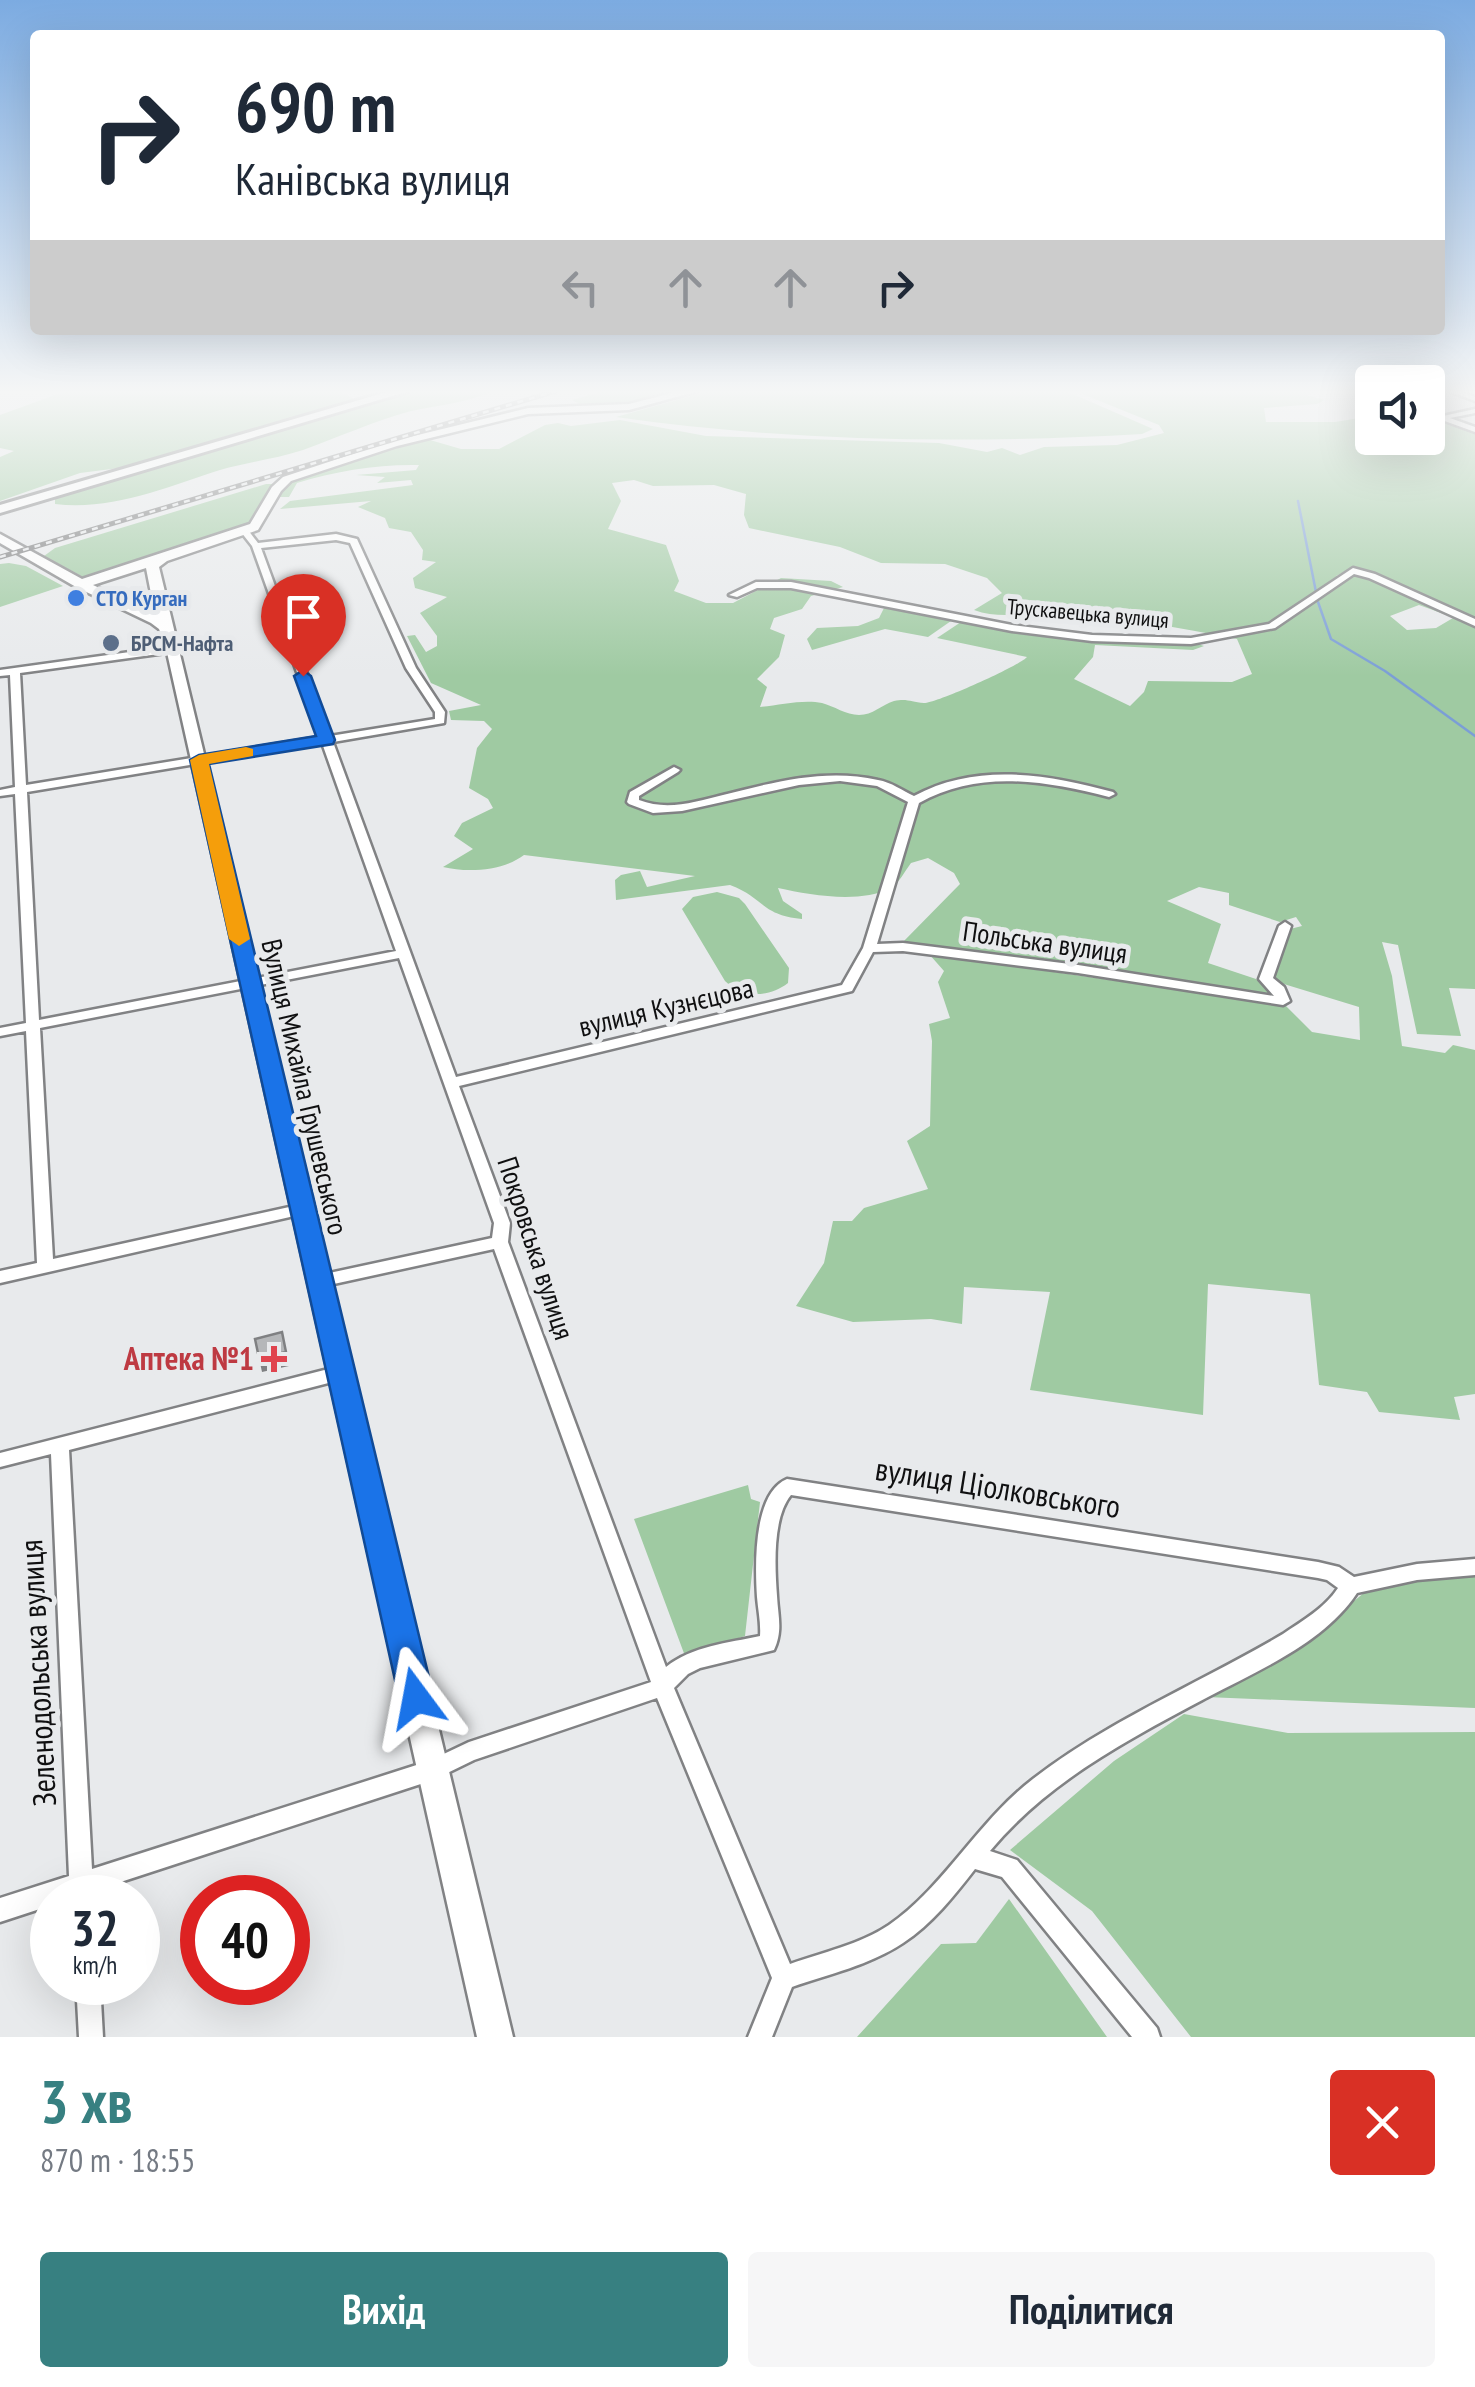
<!DOCTYPE html>
<html lang="uk">
<head>
<meta charset="utf-8">
<style>
	body { margin:0; font-family:"PT Sans Narrow",sans-serif; background:#f6f6f7; color:#1f2937; height:100vh; display:flex; flex-direction:column; font-size:38px; white-space:nowrap }
	* { box-sizing:border-box; margin:0 }
	p { font-size:32px; color:#747a83 }
	.icon { flex:none; width:55px; height:55px; fill:none; stroke:currentColor; stroke-width:2; stroke-linecap:round; stroke-linejoin:round }
	.map { position:relative; height:2037px; overflow:hidden }
	.sheet { display:flex; flex-direction:column; background:#fff; flex:1 }
	.sheet>* { flex:none }
	.banner { position:absolute; left:30px; top:30px; width:1415px; height:305px; border-radius:10px; box-shadow:0 10px 40px #0002; background:#fff; color:#1f2937; overflow:hidden }
	.controls { position:absolute; left:1355px; top:365px; display:grid; gap:20px }
	.controls a { display:grid; place-items:center; width:90px; height:90px; border-radius:10px; background:#fff; box-shadow:0 10px 40px #0002; font-size:50px }
	.speed { position:absolute; left:30px; top:1875px; display:flex; gap:20px; font-size:50px; font-weight:700; text-align:center }
	.speed>* { display:grid; place-content:center; width:130px; height:130px; border-radius:50%; background:#fff; box-shadow:0 10px 40px #0002; line-height:1 }
	.speed small { font-size:25px; font-weight:400 }
	.speed .limit { border:15px solid #d22; background:#fff; color:#111 }
	.pin { position:absolute; display:grid; place-items:center; width:85px; height:85px; color:#fff; margin:-102px -42px; border-radius:50% 50% 50% 0; rotate:-45deg; box-shadow:0 0 10px #0007 }
	.pin .icon { rotate:45deg }
	.me { position:absolute; width:110px; margin:-55px; rotate:347deg; stroke-linejoin:round; filter:drop-shadow(0 0 8px #0008) }
	.turn { display:flex; align-items:center; gap:35px; height:210px; padding:0 40px; font-size:45px }
	.turn .icon { width:130px; height:130px; stroke-width:2.5 }
	.turn b { display:block; font-size:70px; line-height:85px }
	.lanes { display:flex; align-items:center; height:95px; padding:0 40px; background:#0003; justify-content:center; gap:50px; direction:ltr }
	.lanes .off { opacity:.35 }
	.round { display:grid; place-items:center; flex:none; width:105px; height:105px; border-radius:10px; background:#f6f6f7 }
	.overview { display:flex; align-items:center; justify-content:space-between; height:170px; padding:0 40px }
	h1 { font-size:60px; font-weight:600; line-height:75px; color:#378081 }
	.button { display:flex; gap:20px; margin-top:auto; padding:20px 40px }
	.button a { flex:1; height:115px; border-radius:10px; background:#378081; color:#fff; font-size:40px; font-weight:600; line-height:115px; text-align:center }
	.button a+a { background:#f6f6f7; color:#1f2937 }
	.map>svg:first-child { display:block }
</style>
</head>
<body>
<div class="map">
<svg width="1475" height="2037" viewBox="0 0 1475 2037">
	<rect width="100%" height="100%" fill="#e8eaec"/>
	<path fill="#9fcaa2" fill-rule="evenodd" d="M 66,391 L 339,391 L 360,402 L 143,465 L 80,473 L 0,501 L 0,457 L 14,451 L 0,448 L 0,415 Z
		M 410,391 L 493,391 C 467,403 439,405 411,411 C 374,421 339,437 303,450 C 276,459 247,462 220,470 C 167,487 112,511 55,504 L 55,496 Z
		M 603,391 L 677,391 C 644,399 603,418 572,400 Z
		M 709,391 L 1066,391 L 1153,429 L 1142,434 C 966,444 791,442 616,417 Z
		M 1075,391 L 1321,391 L 1307,395 L 1324,400 L 1317,404 L 1264,408 L 1266,422 L 1335,422 L 1372,416 L 1372,438 L 1428,438 L 1428,419 L 1434,419 L 1475,433 L 1475,619 C 1452,611 1365,566 1350,569 C 1345,570 1341,574 1336,576 L 1362,575 L 1475,624 L 1475,989 L 1449,988 L 1461,1036 L 1417,1034 L 1398,945 L 1382,942 L 1392,976 L 1402,1046 L 1445,1053 L 1453,1045 L 1475,1050 L 1475,1394 L 1454,1397 L 1460,1420 L 1379,1412 L 1367,1392 L 1319,1385 L 1310,1294 L 1208,1284 L 1203,1415 L 1030,1390 L 1050,1292 L 964,1287 L 962,1324 L 931,1319 L 853,1322 L 796,1306 L 824,1263 L 833,1221 L 852,1221 L 864,1208 L 928,1189 L 907,1141 L 930,1126 L 932,1041 L 929,1024 L 950,1018 L 938,982 L 944,971 L 929,954 L 1285,1005 L 1312,1032 L 1360,1040 L 1359,1007 L 1274,981 L 1290,929 L 1302,926 L 1296,917 L 1280,922 L 1229,905 L 1229,893 L 1199,887 L 1167,901 L 1221,924 L 1208,963 L 1256,979 L 1269,989 L 1268,996 L 1067,964 L 902,943 L 960,884 L 954,873 L 928,858 L 911,863 C 905,871 899,883 891,888 C 859,904 811,895 778,888 L 783,901 L 802,914 L 802,919 C 760,915 765,898 730,885 L 616,900 L 615,880 L 621,875 L 640,871 L 647,887 L 695,876 L 524,855 C 503,871 468,873 443,867 L 473,849 L 454,836 L 462,823 L 493,808 L 488,799 L 469,788 L 477,748 L 492,729 L 484,721 L 451,720 L 449,711 L 481,705 L 431,683 L 407,636 L 415,635 L 426,652 L 437,646 L 437,636 L 420,613 L 447,597 L 415,588 L 413,578 L 436,562 L 422,560 L 423,550 L 411,532 L 389,528 L 385,518 L 358,507 L 371,501 L 280,509 L 290,501 L 413,485 L 411,480 L 377,483 L 385,477 L 356,475 L 416,470 L 419,465 C 379,464 335,471 297,483 L 289,497 L 278,497 L 290,482 L 304,475 L 373,453 L 430,440 L 461,449 L 499,449 L 545,425 L 558,423 L 571,426 L 620,420 L 706,436 L 939,443 L 987,452 L 1002,448 L 1020,455 L 1044,447 L 1117,445 L 1164,433 L 1159,425 ZM 634,480 L 653,486 L 714,485 L 746,494 L 744,515 L 749,528 L 840,547 L 881,563 L 945,564 L 987,578 L 1002,593 L 974,610 C 1003,621 1036,610 1067,613 C 1123,618 1182,628 1237,639 L 1252,674 L 1232,682 L 1148,681 L 1144,692 L 1130,706 L 1074,679 L 1093,657 L 1095,645 L 1193,650 L 1204,646 L 1191,642 L 1017,631 L 961,622 L 937,638 L 1027,657 C 1021,665 935,704 924,703 C 911,702 907,698 894,701 C 881,705 873,715 859,715 C 846,715 834,706 822,703 C 804,699 779,705 760,707 L 767,687 L 757,679 L 779,657 L 785,635 L 770,629 L 774,618 L 802,609 L 811,596 L 843,587 L 831,581 L 781,578 L 733,603 L 706,603 L 674,591 L 679,581 L 666,545 L 608,529 L 621,501 L 612,483 ZM 1419,605 L 1452,617 L 1453,618 L 1436,628 L 1407,630 L 1390,616 Z
		M 266,484 L 274,484 L 257,522 L 85,578 L 44,556 L 55,548 Z
		M 9,563 L 26,566 L 63,586 L 0,607 L 0,564 Z
		M 884,608 L 951,621 L 928,637 L 885,629 L 812,650 L 807,639 L 817,628 L 858,626 L 879,618 Z
		M 717,892 L 739,898 L 745,904 L 789,968 L 788,983 C 769,998 742,998 725,981 L 682,909 L 693,897 Z
		M 748,1485 L 751,1499 L 760,1502 L 745,1636 L 685,1656 L 634,1519 Z
		M 1441,1576 L 1475,1576 L 1475,1708 L 1206,1697 L 1309,1638 L 1365,1592 Z
		M 1184,1714 L 1288,1733 L 1475,1732 L 1475,2037 L 1191,2037 L 1092,1911 L 1010,1850 L 1114,1761 Z
		M 1009,1899 L 1107,2037 L 857,2037 L 941,1944 L 976,1943 Z"/>
	<g fill="none" stroke-linecap="round" stroke-linejoin="round">
		<path stroke="#7b9ed6" stroke-width="2.5" d="M 1298,501 L 1316,592
			M 1318,602 L 1331,639 L 1385,671 L 1475,736"/>
		<g stroke="#818284" stroke-width="5">
			<path id="street" d="M 1357,391 L 1372,394 L 1372,398 L 1358,392 Z
				M 1449,391 L 1459,391 L 1475,397 L 1475,401 Z
				M 1475,409 L 1475,413 L 1450,418 L 1475,427 L 1475,432 L 1428,415 L 1428,411 L 1443,416 Z
				M 242,530 L 248,530 L 258,543 L 336,534 L 357,539 L 416,668 L 445,712 L 444,723 L 333,742 L 456,1077 L 842,985 L 863,948 L 908,802 L 877,786 L 840,781 L 799,785 L 682,811 L 653,813 L 629,804 L 627,802 L 630,792 L 674,767 L 680,770 L 678,772 L 639,796 L 639,800 C 667,811 695,802 723,795 C 774,782 826,768 878,780 C 891,782 903,791 914,796 C 976,762 1048,774 1113,792 L 1115,794 L 1109,797 C 1045,781 979,769 919,803 L 877,944 L 903,943 L 1078,965 L 1274,996 L 1259,979 L 1279,926 L 1285,922 L 1291,926 L 1273,978 L 1284,987 L 1290,1001 L 1283,1005 L 1078,973 L 903,951 L 873,952 L 852,991 L 459,1086 L 510,1223 L 508,1242 L 666,1667 C 692,1646 728,1643 760,1636 C 761,1623 758,1610 757,1597 C 755,1566 753,1493 787,1479 L 1318,1562 L 1339,1567 L 1354,1577 L 1417,1564 L 1475,1559 L 1475,1575 L 1417,1580 L 1357,1593 C 1324,1643 1259,1670 1208,1697 C 1129,1739 1048,1781 990,1851 L 1017,1860 L 1157,2028 L 1160,2037 L 1132,2037 L 1002,1877 L 975,1869 C 954,1896 932,1924 903,1943 C 870,1965 829,1974 792,1987 L 772,2037 L 748,2037 L 772,1978 L 657,1698 L 474,1760 L 433,1780 L 93,1891 L 94,1898 L 52,1898 L 52,1905 L 0,1922 L 0,1898 L 69,1876 L 51,1454 L 0,1467 L 0,1453 L 340,1366 L 346,1368 L 349,1373 L 346,1378 L 340,1380 L 69,1450 L 92,1869 L 429,1761 L 469,1742 L 651,1682 L 494,1249 L 320,1287 L 314,1285 L 312,1281 L 314,1277 L 320,1275 L 492,1238 L 494,1223 L 399,958 L 40,1028 L 53,1259 L 303,1204 L 309,1205 L 311,1209 L 309,1213 L 303,1214 L 0,1283 L 0,1271 L 37,1263 L 26,1031 L 0,1036 L 0,1028 L 26,1023 L 15,794 L 0,796 L 0,790 L 15,787 L 10,675 L 0,676 L 0,670 L 173,646 L 178,649 L 173,652 L 20,673 L 26,785 L 320,737 L 252,546 L 241,532 ZM 336,540 L 350,543 L 406,668 L 435,712 L 435,719 L 330,736 L 261,548 ZM 322,743 L 396,951 L 39,1020 L 27,792 ZM 791,1495 L 1318,1578 L 1327,1580 L 1338,1588 C 1325,1608 1302,1621 1283,1634 C 1200,1683 1109,1720 1033,1779 C 978,1821 944,1887 889,1925 C 859,1945 823,1952 790,1964 L 674,1688 L 688,1674 L 700,1668 L 774,1650 C 783,1631 778,1616 777,1596 C 775,1568 772,1518 791,1495 Z
				M 1353,568 L 1375,574 L 1475,619 L 1475,626 L 1369,578 L 1354,574 L 1275,628 L 1191,644 L 1092,641 L 1012,631 L 791,588 L 757,588 L 737,597 L 729,595 L 756,582 L 791,582 L 1012,625 L 1092,635 L 1191,638 L 1269,624 Z
				M 158,597 L 161,598 L 161,602 L 129,608 L 124,605 Z
				M 76,1982 L 100,1982 L 103,2037 L 79,2037 Z"/>
		</g>
		<g stroke="#818284" stroke-width="5">
			<path id="secondary" d="M 680,391 L 698,391 L 629,410 L 528,414 L 397,446 L 291,481 L 281,491 L 258,530 L 167,561 L 159,567 L 513,2037 L 477,2037 L 166,648 L 159,629 L 151,623 L 76,587 L 0,543 L 0,534 L 82,579 L 250,524 L 272,487 L 283,477 L 389,442 L 528,408 L 629,404 ZM 146,568 L 155,614 L 93,585 Z"/>
		</g>
		<g stroke="#818284" stroke-width="6">
			<path id="primary" d="M 390,391 L 409,391 L 0,513 L 0,505 Z"/>
		</g>
		<use href="#street" fill="#fff" fill-rule="evenodd"/>
		<use href="#secondary" fill="#fff" fill-rule="evenodd"/>
		<use href="#primary" fill="#fff" fill-rule="evenodd"/>
		<g stroke="#797a7b" stroke-width="5">
			<path id="rail" d="M 0,557 L 556,391"/>
		</g>
		<use href="#rail" stroke="#e8eaec" stroke-width="2.5" stroke-dasharray="6" stroke-linecap="butt"/>
	</g>
	<path fill="#7f8082" d="M 282,1332 L 289,1366 L 262,1372 L 259,1358 Z"/>
	<path fill="#b5b7b9" stroke="#7f8082" stroke-width="2.5" d="M 282,1332 L 286,1352 L 259,1358 L 255,1339 Z"/>
	<linearGradient id="sky" x2="0" y2="1"><stop stop-color="#7cabe1"/><stop offset="0.58" stop-color="#f5f6f6"/><stop offset="1" stop-color="#f5f6f6" stop-opacity="0"/></linearGradient>
	<rect width="1475" height="676" fill="url(#sky)"/>
	<path fill="#1a73e8" stroke="#114b97" stroke-width="2.5" d="M 303,670 L 311,676 L 335,740 L 333,744 L 209,764 L 434,1698 L 429,1709 L 416,1714 L 404,1709 L 399,1698 L 190,760 L 199,755 L 316,736 L 294,676 Z"/>
	<path fill="#f59e0b" d="M 246,747 L 253,749 L 253,756 L 209,764 L 250,939 L 239,946 L 229,939 L 190,760 L 199,755 Z"/>
	<circle fill="#3f7fe0" stroke="#e8eaec" stroke-width="4" cx="76" cy="598" r="10"/>
	<circle fill="#5c6f8a" stroke="#e8eaec" stroke-width="4" cx="111" cy="643" r="10"/>
	<path fill="#e0444e" stroke="#e8eaec" stroke-width="4" d="M269 1344h10v10h10v10h-10v10h-10v-10h-10v-10h10z"/>
	<g text-anchor="middle" stroke-width="10" stroke-linejoin="round" paint-order="stroke">
		<g font-size="22" font-weight="bold" fill="#366cbe" stroke="#e8eaec" text-anchor="start">
			<text x="96" y="606">СТО Курган</text>
		</g>
		<g font-size="22" fill="#101011" stroke="#e8eaec">
			<text transform="translate(1088 613) rotate(5)" y="8">Трускавецька вулиця</text>
		</g>
		<g font-size="22" font-weight="bold" fill="#4e5e75" stroke="#e8eaec" text-anchor="start">
			<text x="131" y="651">БРСМ-Нафта</text>
		</g>
		<g font-size="28" fill="#101011" stroke="#e8eaec">
			<text transform="translate(1045 942) rotate(8)" y="10">Польська вулиця</text>
			<text transform="translate(666 1007) rotate(-13)" y="10">вулиця Кузнєцова</text>
			<text transform="translate(305 1087) rotate(77)" y="10">Вулиця Михайла Грушевського</text>
			<text transform="translate(536 1248) rotate(72)" y="10">Покровська вулиця</text>
		</g>
		<g font-size="32" font-weight="bold" fill="#be3a42" stroke="#e8eaec" text-anchor="end">
			<text x="254" y="1370">Аптека №1</text>
		</g>
		<g font-size="32" fill="#101011" stroke="#e8eaec">
			<text transform="translate(998 1488) rotate(9)" y="11">вулиця Ціолковського</text>
			<text transform="translate(38 1673) rotate(-93)" y="11">Зеленодольська вулиця</text>
		</g>
	</g>
</svg>
<div class="controls">
<a><svg class="icon" aria-label="sound" viewBox="0 0 24 24"><path d="M4 9h4l5-4v14l-5-4H4zM17 9q2 3 0 6"/></svg></a>
</div>
<div class="speed"><div>32<small>km/h</small></div><div class="limit">40</div></div>
<div class="pin" style="left:303px;top:676px;background:#d93025"><svg class="icon" aria-label="arrive" viewBox="0 0 24 24"><path d="M6 21V4h12l-3 4 3 4H6"/></svg></div>
<svg class="me" style="left:416px;top:1698px" viewBox="-20 -20 40 40"><path d="M0-17L14 15 0 8-14 15z" fill="#1a73e8" stroke="#fff" stroke-width="4"/></svg>
<div class="banner">
<div class="turn"><svg class="icon" aria-label="right" viewBox="0 0 24 24"><path d="M7 20v-9h11M14 6l5 5-5 5"/></svg><div><b>690 m</b>Канівська вулиця</div></div>
<div class="lanes"><svg class="icon off" aria-label="left" viewBox="0 0 24 24"><path d="M17 20v-9H6M10 6l-5 5 5 5"/></svg><svg class="icon off" aria-label="ahead" viewBox="0 0 24 24"><path d="M12 20V5M6 11l6-6 6 6"/></svg><svg class="icon off" aria-label="ahead" viewBox="0 0 24 24"><path d="M12 20V5M6 11l6-6 6 6"/></svg><svg class="icon" aria-label="right" viewBox="0 0 24 24"><path d="M7 20v-9h11M14 6l5 5-5 5"/></svg></div>
</div>
</div>
<section class="sheet">
<div class="overview"><div><h1>3 хв</h1><p>870 m · 18:55</p></div><a class="round" style="background:#d93025;color:#fff"><svg class="icon" aria-label="close" viewBox="0 0 24 24"><path d="M6 6l12 12M18 6L6 18"/></svg></a></div>
<div class="button"><a>Вихід</a><a>Поділитися</a></div>
</section>
</body>
</html>
